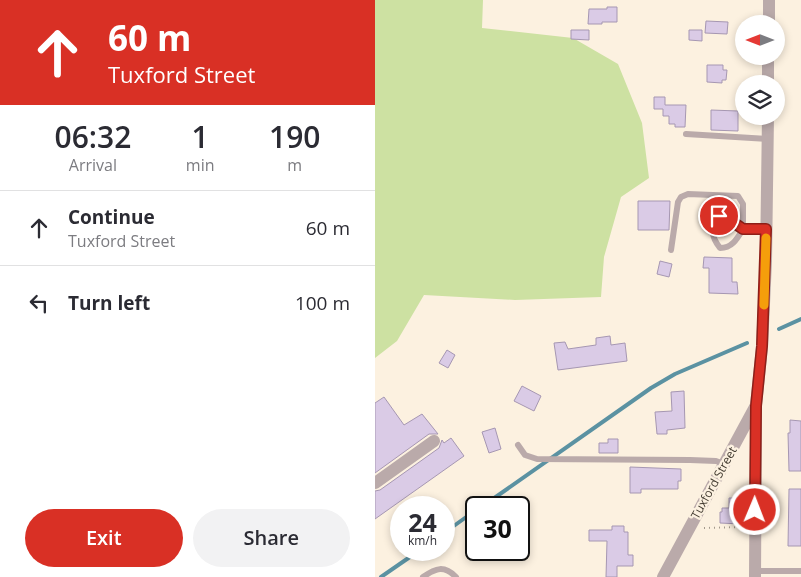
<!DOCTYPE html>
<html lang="en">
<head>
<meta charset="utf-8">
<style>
	body { margin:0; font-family:"Open Sans",sans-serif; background:#f2f2f3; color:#2b2b33; height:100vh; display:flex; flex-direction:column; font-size:19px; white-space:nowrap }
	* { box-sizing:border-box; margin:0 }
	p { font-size:16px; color:#7c7c81 }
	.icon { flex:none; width:28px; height:28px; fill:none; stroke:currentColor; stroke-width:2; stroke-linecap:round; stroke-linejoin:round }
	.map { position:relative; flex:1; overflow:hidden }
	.panel { display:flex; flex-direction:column; background:#fff; width:375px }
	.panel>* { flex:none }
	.top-card { background:#d93025; color:#fff; overflow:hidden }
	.needle { width:32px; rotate:270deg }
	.fabs { position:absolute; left:360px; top:15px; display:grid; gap:10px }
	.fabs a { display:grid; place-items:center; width:50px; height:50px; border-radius:50%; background:#fff; box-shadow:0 2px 8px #0003; font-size:25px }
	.speed { position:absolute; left:15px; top:496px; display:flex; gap:10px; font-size:25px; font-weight:700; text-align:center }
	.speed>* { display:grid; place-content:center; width:65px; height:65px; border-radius:50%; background:#fff; box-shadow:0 2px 8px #0003; line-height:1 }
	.speed small { font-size:12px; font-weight:400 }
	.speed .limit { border:2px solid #111; border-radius:8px; background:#fff; color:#111 }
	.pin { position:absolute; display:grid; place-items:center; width:42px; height:42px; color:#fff; margin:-21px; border:2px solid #fff; border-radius:50%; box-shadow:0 1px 5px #0007 }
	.me { position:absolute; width:55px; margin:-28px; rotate:1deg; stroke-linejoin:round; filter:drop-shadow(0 0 4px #0008) }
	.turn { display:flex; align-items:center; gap:18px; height:105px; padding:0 25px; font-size:22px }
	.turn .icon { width:65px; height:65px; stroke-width:2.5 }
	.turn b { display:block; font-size:35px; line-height:42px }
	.eta { display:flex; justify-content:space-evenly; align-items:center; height:85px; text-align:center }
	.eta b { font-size:30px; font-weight:600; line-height:35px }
	.primary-button { display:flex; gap:10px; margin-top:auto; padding:10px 25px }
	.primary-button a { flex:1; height:58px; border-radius:30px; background:#d93025; color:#fff; font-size:20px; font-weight:600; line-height:58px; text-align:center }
	.primary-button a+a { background:#f2f2f3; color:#2b2b33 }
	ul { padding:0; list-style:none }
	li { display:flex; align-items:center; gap:15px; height:75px; padding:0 25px; border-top:1px solid #e1e1e2 }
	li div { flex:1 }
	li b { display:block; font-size:19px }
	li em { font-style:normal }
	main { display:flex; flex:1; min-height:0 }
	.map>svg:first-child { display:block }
</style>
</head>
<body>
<main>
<section class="panel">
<div class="top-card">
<div class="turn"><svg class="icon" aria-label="ahead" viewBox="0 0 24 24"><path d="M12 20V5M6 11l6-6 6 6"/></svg><div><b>60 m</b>Tuxford Street</div></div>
</div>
<div class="eta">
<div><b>06:32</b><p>Arrival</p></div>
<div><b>1</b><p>min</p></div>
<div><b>190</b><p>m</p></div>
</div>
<ul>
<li><svg class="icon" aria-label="ahead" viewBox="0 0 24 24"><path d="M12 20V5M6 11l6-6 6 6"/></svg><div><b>Continue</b><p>Tuxford Street</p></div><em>60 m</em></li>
<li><svg class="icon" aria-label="left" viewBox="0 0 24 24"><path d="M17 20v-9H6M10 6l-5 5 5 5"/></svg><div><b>Turn left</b></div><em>100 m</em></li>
</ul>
<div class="primary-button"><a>Exit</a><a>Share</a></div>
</section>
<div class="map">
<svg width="426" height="577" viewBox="0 0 426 577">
	<rect width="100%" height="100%" fill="#fcf1e0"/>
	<path fill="#cde1a2" d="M 0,0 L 108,0 L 107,28 L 198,38 L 243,64 L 267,123 L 274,178 L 246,197 L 229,257 L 226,297 L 140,300 L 49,295 L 22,341 L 0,358 Z"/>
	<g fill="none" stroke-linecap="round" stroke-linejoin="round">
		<path stroke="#5b92a2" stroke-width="4" d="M 404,329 L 426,319
			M 105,508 L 276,388 L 300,374 L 372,343
			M 69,533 L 101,510
			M 6,577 L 45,550"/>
	</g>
	<path fill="#dacbe6" stroke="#a697b2" d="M 232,7 L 242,7 L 242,22 L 227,22 L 227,24 L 213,24 L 214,9 L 232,9 Z
		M 331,21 L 353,22 L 352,34 L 330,33 Z
		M 196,30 L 214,30 L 214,40 L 196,39 Z
		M 314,30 L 327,30 L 327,41 L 314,40 Z
		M 332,65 L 348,65 L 348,70 L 352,70 L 351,80 L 347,80 L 347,83 L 332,82 Z
		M 279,97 L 290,97 L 290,105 L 311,105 L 310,127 L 300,127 L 300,124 L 294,124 L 294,116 L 288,116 L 288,109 L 279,109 Z
		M 336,110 L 363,111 L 363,131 L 336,130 Z
		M 263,201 L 295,201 L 294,230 L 263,230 Z
		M 329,257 L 357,258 L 357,282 L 362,282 L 363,294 L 334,293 L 334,268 L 328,268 Z
		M 285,261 L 297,264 L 294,277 L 282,274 Z
		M 235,336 L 236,345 L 250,343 L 252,361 L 183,370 L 179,343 L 190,342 L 193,349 L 221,345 L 221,338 Z
		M 72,350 L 80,355 L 73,368 L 64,363 Z
		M 147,386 L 166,396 L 159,411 L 139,401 Z
		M 309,391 L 310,428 L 292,430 L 292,434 L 282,434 L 280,412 L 297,411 L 296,392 Z
		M 9,397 L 29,425 L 47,414 L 63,434 L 54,434 L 0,473 L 0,403 Z
		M 415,420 L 426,421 L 426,471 L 414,471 L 413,433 L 415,433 Z
		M 120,428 L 126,449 L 114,453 L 107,432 Z
		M 76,438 L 89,456 L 0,519 L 0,491 L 5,490 L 64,448 L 67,440 L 69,443 Z
		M 233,439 L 243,439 L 243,453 L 224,453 L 224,443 L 233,443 Z
		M 255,467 L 306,469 L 306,481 L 303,481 L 303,489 L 266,489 L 266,493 L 255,493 Z
		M 414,489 L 426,489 L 426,546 L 413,546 Z
		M 354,498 L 366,498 L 366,524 L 345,523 L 345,512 L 347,512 L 347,508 L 354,508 Z
		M 237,526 L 249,526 L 249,532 L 253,532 L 253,555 L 258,555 L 258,566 L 242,566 L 242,577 L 231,577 L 232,541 L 214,541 L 214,530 L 237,530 Z"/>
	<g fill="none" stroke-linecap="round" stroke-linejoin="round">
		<path stroke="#a39a8c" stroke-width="2" stroke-dasharray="1 4" stroke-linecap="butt" d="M 329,528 L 369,527"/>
		<path stroke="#baaaaa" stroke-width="6" d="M 311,134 L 392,139
			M 344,216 L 349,216 L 368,229 C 362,239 357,248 345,248 C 337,238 334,226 344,216 Z
			M 296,250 L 303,202 L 306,197 L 313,194 L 363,196 L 368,204 L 368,229 L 391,229
			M 143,445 L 150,455 L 162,459 L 315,460 L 341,461 L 349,464
			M 380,571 L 426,571
			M 48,577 C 61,568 69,565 81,577"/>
		<path stroke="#baaaaa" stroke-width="12" d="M 394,24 L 394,0
			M 393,84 L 393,56
			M 0,483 L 59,441
			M 288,577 L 381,405 L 387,347 L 391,261 L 393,116
			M 380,577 L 381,408"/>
	</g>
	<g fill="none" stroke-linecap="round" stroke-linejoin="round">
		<g stroke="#8d1f18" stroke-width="12">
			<path id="route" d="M 344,216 L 349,216 L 368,229 L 391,229 L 387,346 L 381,406 L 380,510"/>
		</g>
		<use href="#route" stroke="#d93025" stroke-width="9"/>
		<path stroke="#f59e0b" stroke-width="9" d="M 389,305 L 391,238"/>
	</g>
	<g text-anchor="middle" stroke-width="4.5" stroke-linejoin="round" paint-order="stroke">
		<g font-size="12" fill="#413a2f" stroke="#fcf1e0">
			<text transform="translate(339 483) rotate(-61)" y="4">Tuxford Street</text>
		</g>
	</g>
</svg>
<div class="fabs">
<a><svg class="needle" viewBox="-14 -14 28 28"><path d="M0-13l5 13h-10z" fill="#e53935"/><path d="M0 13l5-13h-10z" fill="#7c7c81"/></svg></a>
<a><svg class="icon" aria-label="layers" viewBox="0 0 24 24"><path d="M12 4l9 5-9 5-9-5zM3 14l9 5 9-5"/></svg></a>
</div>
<div class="speed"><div>24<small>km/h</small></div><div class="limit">30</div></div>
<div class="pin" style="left:344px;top:216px;background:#d93025"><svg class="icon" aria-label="arrive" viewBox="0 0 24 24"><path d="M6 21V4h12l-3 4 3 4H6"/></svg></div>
<svg class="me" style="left:380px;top:510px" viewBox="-20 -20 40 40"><circle r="17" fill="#d93025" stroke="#fff" stroke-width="3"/><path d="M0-11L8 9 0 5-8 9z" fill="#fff"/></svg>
</div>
</main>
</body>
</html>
